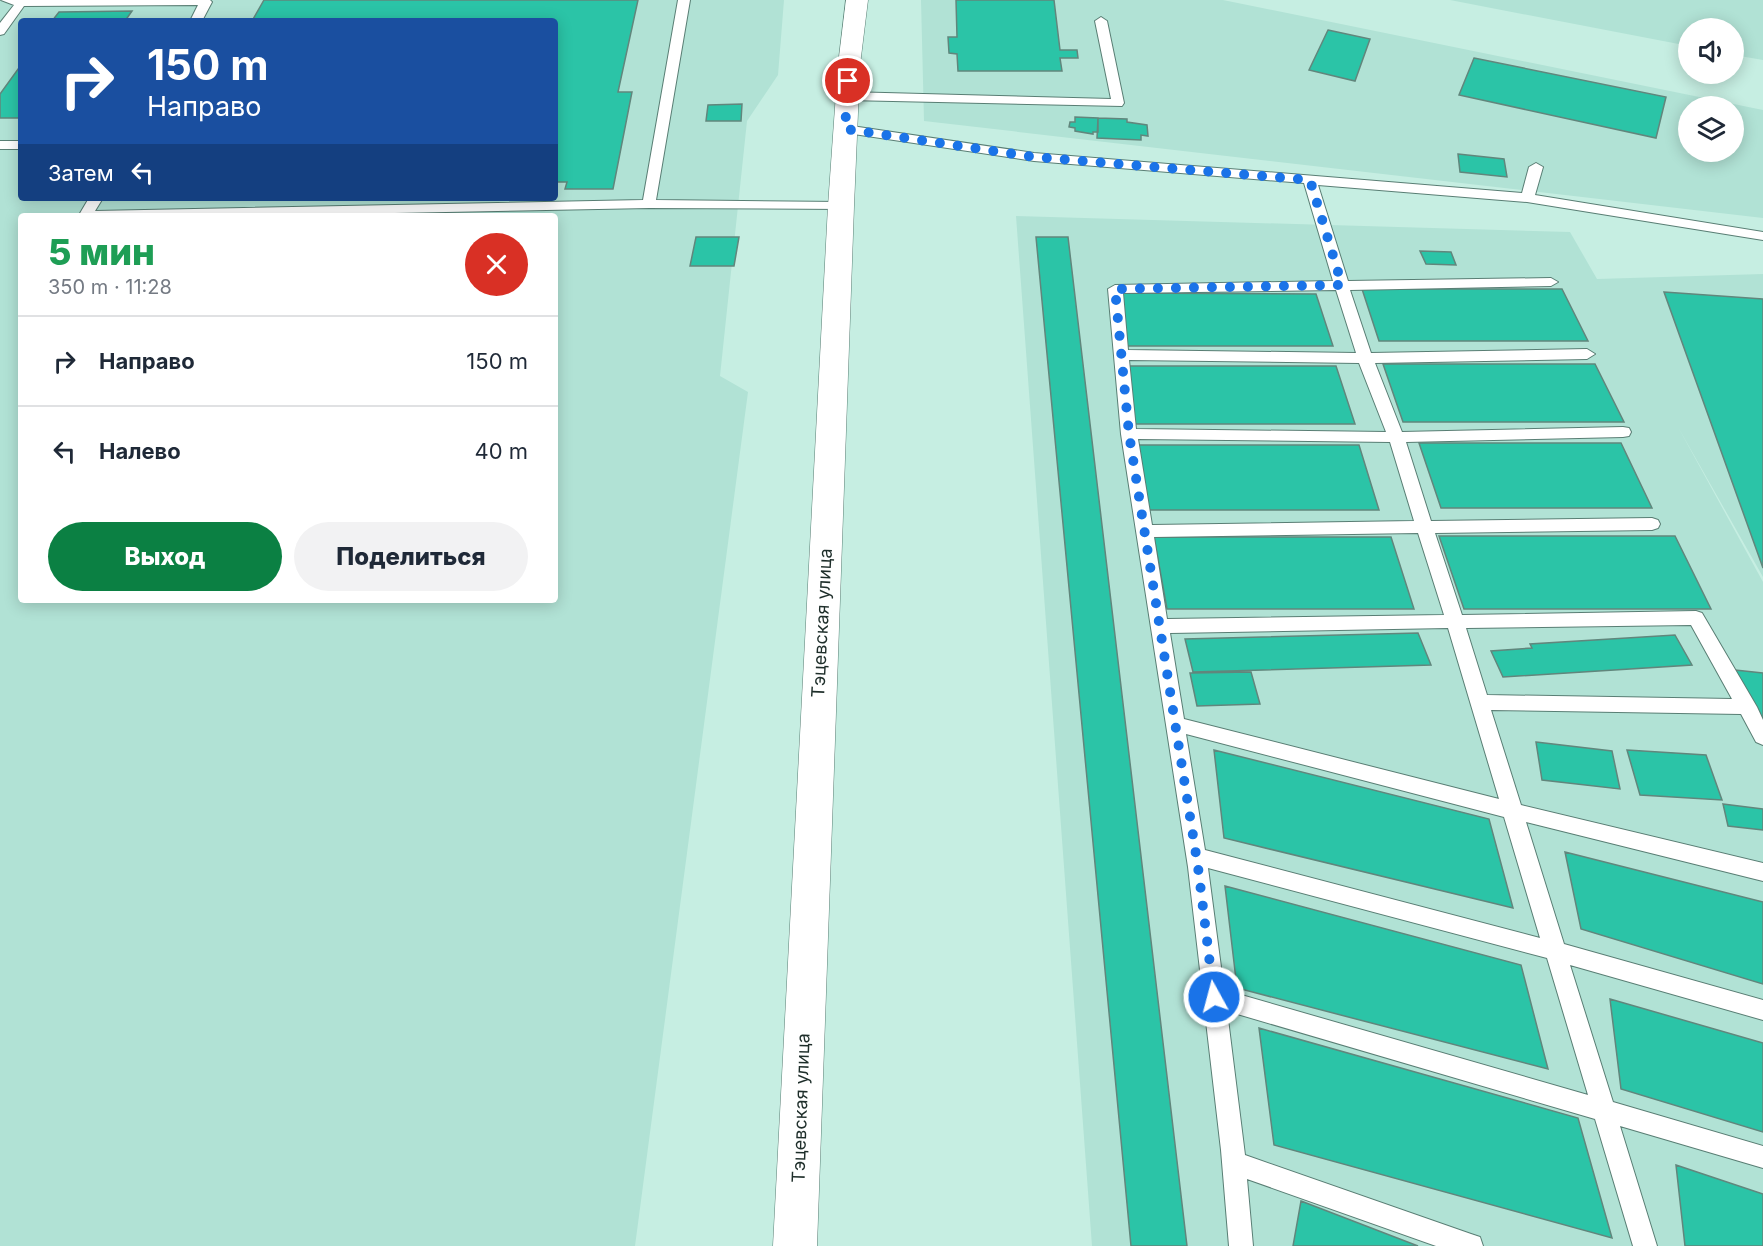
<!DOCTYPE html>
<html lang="ru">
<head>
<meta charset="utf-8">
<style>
	body { margin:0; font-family:Inter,sans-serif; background:#f2f2f3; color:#1f2937; height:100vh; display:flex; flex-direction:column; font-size:22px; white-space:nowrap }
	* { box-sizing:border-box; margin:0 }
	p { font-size:20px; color:#747a83 }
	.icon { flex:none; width:33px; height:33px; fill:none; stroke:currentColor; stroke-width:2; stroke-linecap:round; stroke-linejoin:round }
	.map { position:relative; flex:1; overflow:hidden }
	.panel { position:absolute; left:18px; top:213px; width:540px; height:390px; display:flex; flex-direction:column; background:#fff; border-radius:6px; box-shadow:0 3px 15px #0003 }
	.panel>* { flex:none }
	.guide { position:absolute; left:18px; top:18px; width:540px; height:183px; border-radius:6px; box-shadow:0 3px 15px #0003; background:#1a4fa0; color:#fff; overflow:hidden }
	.tools { position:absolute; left:1678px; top:18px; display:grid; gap:12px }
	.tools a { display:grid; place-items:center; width:66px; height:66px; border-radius:50%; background:#fff; box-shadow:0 3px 15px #0003; font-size:30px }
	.pin { position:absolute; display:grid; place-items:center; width:51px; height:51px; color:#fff; margin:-26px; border:3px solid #fff; border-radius:50%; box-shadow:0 2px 6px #0007 }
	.me { position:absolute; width:66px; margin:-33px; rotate:353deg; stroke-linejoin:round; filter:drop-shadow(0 0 4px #0008) }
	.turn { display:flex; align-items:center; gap:21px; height:126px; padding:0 30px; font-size:27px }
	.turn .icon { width:78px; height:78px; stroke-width:2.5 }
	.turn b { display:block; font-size:42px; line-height:51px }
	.then { display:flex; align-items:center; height:57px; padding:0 30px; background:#0003; gap:12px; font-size:22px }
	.round { display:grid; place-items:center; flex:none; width:63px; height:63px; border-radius:32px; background:#f2f2f3 }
	.overview { display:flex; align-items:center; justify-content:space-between; height:102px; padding:0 30px }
	h1 { font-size:36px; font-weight:800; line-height:45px; color:#1e9e55 }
	.primary-button { display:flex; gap:12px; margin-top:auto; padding:12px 30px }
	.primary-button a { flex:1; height:69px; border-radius:36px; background:#0b8043; color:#fff; font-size:24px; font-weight:800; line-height:69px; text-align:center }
	.primary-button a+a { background:#f2f2f3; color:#1f2937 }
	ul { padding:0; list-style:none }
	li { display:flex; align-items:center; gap:18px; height:90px; padding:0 30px; border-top:2px solid #e0e1e3 }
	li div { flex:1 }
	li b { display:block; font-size:22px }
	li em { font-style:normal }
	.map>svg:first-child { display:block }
</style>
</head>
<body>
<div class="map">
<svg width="1763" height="1246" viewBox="0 0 1763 1246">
	<rect width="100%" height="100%" fill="#c6eee2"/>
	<path fill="#b1e2d5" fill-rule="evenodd" d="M 0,0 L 784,0 L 778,75 L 747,121 L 720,376 L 748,392 L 635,1246 L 0,1246 ZM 21,21 L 555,21 L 555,198 L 21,198 ZM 21,216 L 555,216 L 555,600 L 21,600 Z
		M 921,0 L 1223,0 L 1763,110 L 1763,218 L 924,121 ZM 1689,106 L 1734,106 L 1734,152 L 1689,152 Z
		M 1450,0 L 1763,0 L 1763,60 L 1734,55 L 1734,28 L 1689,28 L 1689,46 Z
		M 1016,216 L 1570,232 L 1597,279 L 1763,274 L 1763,577 L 1678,427 L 1763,582 L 1763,1246 L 1092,1246 Z"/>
	<path fill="#2bc4a7" stroke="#61867c" stroke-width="1.5" d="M 264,0 L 638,0 L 618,92 L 632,92 L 613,189 L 565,189 L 567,182 L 555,182 L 555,21 L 252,21 Z
		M 956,0 L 1054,0 L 1060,50 L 1077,50 L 1078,58 L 1060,58 L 1062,71 L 958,71 L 957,54 L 949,53 L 948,37 L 957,37 Z
		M 132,11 L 125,21 L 52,21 L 59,12 Z
		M 1328,30 L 1370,39 L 1355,81 L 1309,70 Z
		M 1474,58 L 1666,97 L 1656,138 L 1459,95 Z
		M 21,65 L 21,118 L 0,118 L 0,94 Z
		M 742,104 L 741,121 L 706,121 L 708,105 Z
		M 1075,117 L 1098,118 L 1098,132 L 1093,132 L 1093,134 L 1075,131 L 1075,128 L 1069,127 L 1070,122 L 1075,122 Z
		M 1098,118 L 1127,119 L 1127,122 L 1147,125 L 1148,136 L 1141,135 L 1141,140 L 1097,138 Z
		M 1458,154 L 1504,159 L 1507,177 L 1460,172 Z
		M 696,237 L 739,237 L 734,266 L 690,266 Z
		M 1036,237 L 1068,237 L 1187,1246 L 1131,1246 Z
		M 1420,251 L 1451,252 L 1456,265 L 1426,264 Z
		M 1362,289 L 1562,289 L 1588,341 L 1379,341 Z
		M 1664,292 L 1763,299 L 1763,568 Z
		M 1115,293 L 1316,294 L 1333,346 L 1124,346 Z
		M 1383,364 L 1595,364 L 1624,422 L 1403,422 Z
		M 1124,366 L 1336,366 L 1355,424 L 1134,424 Z
		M 1419,443 L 1621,443 L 1652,508 L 1441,508 Z
		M 1136,445 L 1359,445 L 1379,510 L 1146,510 Z
		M 1439,536 L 1675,536 L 1711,609 L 1464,609 Z
		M 1154,537 L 1391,537 L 1414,609 L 1167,609 Z
		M 1418,633 L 1431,665 L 1193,672 L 1185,639 Z
		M 1675,635 L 1692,665 L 1503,677 L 1491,651 L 1532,648 L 1530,644 Z
		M 1735,670 L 1763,673 L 1763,723 Z
		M 1251,672 L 1260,704 L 1197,706 L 1190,673 Z
		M 1536,742 L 1612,751 L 1620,789 L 1542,780 Z
		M 1214,750 L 1489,819 L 1513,908 L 1224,838 Z
		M 1627,750 L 1706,755 L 1722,800 L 1640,795 Z
		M 1723,804 L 1763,809 L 1763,830 L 1728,826 Z
		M 1565,852 L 1763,902 L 1763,984 L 1581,929 Z
		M 1225,886 L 1521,965 L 1548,1069 L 1237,988 Z
		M 1610,999 L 1763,1043 L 1763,1132 L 1621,1089 Z
		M 1259,1028 L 1578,1118 L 1612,1238 L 1274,1145 Z
		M 1676,1165 L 1763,1194 L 1763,1246 L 1685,1246 Z
		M 1301,1201 L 1418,1246 L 1293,1246 Z"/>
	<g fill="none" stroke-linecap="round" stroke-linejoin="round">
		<g stroke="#597e74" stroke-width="2">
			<path id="lane" d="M 1,0 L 210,0 L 212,2 L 202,21 L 190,21 L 198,5 L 24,6 L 4,34 L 0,35 L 0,23 L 14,5 Z
				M 678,0 L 690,0 L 656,200 L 841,202 L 846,203 L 848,206 L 846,209 L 649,208 L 245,216 L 79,215 L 89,198 L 103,198 L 95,211 L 643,200 Z
				M 1101,17 L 1107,21 L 1124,103 L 1122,106 L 847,100 L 841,96 L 847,92 L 1111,99 L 1095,21 Z
				M 845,125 L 1034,153 L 1522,193 L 1529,167 L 1536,163 L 1543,167 L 1535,195 L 1763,232 L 1763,240 L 1527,202 L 1318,185 L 1348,281 L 1551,278 L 1558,282 L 1551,286 L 1350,290 L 1371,353 L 1587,349 L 1595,354 L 1587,359 L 1375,363 L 1402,432 L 1623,427 L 1629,428 L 1631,432 L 1629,436 L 1623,437 L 1406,442 L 1431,521 L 1652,518 L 1658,520 L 1660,524 L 1658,528 L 1652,530 L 1435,533 L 1462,615 L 1696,611 L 1702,613 L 1757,707 L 1763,720 L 1763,745 L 1756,742 L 1741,714 L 1491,710 L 1521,805 L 1763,863 L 1763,881 L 1526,822 L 1564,944 L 1763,1000 L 1763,1020 L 1570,965 L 1613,1102 L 1763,1146 L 1763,1168 L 1620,1126 L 1657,1246 L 1633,1246 L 1595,1119 L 1227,1011 L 1245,1155 L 1471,1234 L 1480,1237 L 1483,1246 L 1436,1246 L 1247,1179 L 1253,1246 L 1229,1246 L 1221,1150 L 1188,867 L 1121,434 L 1108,289 L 1115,285 L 1333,281 L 1304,183 L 1034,161 L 840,132 L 839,129 ZM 1336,290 L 1356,353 L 1128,350 L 1123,293 ZM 1129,360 L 1359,363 L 1386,432 L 1136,429 ZM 1138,439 L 1390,442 L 1414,521 L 1152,525 ZM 1418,533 L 1444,615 L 1167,619 L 1154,537 ZM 1691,625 L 1732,699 L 1487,695 L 1466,628 ZM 1448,628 L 1499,799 L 1184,719 L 1170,633 ZM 1186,734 L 1504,817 L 1540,938 L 1205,850 ZM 1208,868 L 1547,958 L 1588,1095 L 1224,990 Z
				M 0,141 L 21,141 L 21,149 L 0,149 Z"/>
		</g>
		<g stroke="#597e74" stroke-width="1">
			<path id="secondary" d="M 846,0 L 868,0 L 860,65 L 854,206 L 817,1246 L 773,1246 L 828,206 L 838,65 Z"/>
		</g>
		<use href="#lane" fill="#fff" fill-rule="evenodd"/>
		<use href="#secondary" fill="#fff" fill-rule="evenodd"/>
	</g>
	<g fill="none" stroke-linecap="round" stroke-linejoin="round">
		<path stroke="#1a73e8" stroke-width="10" stroke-dasharray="0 18" d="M 848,81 L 845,129 L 1034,157 L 1310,180 L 1342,285 L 1115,289 L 1129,434 L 1198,867 L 1214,997"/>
	</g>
	<g text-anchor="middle" stroke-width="5" stroke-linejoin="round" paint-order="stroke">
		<g font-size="18" fill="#1e2e2a" stroke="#fff">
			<text transform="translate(822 623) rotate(-87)" y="6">Тэцевская улица</text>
			<text transform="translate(801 1108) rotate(-88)" y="6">Тэцевская улица</text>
		</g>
	</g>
</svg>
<div class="tools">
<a><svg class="icon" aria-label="sound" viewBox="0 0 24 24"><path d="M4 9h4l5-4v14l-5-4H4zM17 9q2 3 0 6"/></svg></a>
<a><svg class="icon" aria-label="layers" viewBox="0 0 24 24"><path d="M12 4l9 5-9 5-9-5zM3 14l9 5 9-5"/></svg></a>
</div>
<div class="pin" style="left:848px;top:81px;background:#d93025"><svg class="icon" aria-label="arrive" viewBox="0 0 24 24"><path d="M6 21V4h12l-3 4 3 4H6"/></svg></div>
<svg class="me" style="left:1214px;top:997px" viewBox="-20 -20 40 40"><circle r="17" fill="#1a73e8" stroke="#fff" stroke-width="3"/><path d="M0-11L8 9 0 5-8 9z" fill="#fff"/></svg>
<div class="guide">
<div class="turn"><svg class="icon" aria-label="right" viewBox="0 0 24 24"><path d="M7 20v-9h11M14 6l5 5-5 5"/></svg><div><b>150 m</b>Направо</div></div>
<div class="then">Затем<svg class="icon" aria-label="left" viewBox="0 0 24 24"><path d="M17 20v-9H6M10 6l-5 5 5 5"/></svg></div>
</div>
<section class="panel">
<div class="overview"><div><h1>5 мин</h1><p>350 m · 11:28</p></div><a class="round" style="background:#d93025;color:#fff"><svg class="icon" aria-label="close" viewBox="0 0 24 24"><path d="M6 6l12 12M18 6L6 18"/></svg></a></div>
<ul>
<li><svg class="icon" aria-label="right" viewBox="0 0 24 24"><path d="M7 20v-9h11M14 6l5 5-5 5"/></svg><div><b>Направо</b></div><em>150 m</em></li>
<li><svg class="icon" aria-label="left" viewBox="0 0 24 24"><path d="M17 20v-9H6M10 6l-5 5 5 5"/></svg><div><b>Налево</b></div><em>40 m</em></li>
</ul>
<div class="primary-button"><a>Выход</a><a>Поделиться</a></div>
</section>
</div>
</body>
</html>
